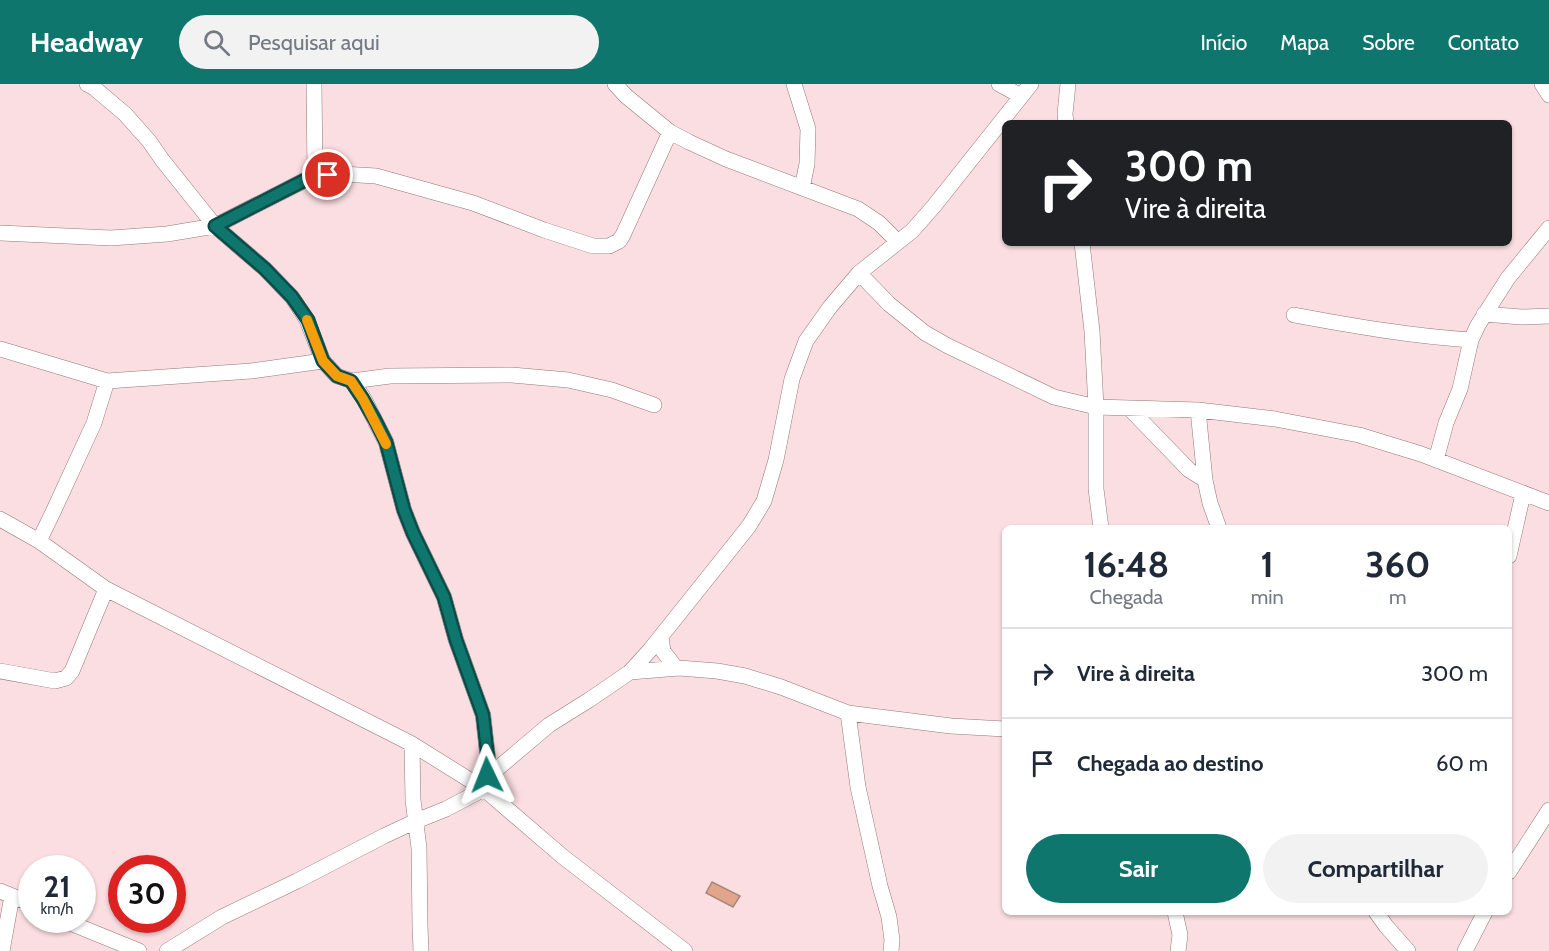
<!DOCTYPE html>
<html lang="pt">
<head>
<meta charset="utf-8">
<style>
	body { margin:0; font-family:Cabin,sans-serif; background:#f2f2f3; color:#1f2937; height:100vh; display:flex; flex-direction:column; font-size:22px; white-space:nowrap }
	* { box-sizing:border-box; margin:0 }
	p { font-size:20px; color:#747a83 }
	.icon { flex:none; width:33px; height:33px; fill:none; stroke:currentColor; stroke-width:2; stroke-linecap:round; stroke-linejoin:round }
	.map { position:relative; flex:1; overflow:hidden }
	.panel { position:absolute; left:1002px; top:441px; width:510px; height:390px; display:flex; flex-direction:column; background:#fff; border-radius:9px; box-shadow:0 2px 4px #0004 }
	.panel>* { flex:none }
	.top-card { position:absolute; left:1002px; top:36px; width:510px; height:126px; border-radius:9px; box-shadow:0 2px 4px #0004; background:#202124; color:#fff; overflow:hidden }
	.speed { position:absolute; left:18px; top:771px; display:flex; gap:12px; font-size:30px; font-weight:700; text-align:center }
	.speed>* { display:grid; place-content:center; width:78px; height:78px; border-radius:50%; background:#fff; box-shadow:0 2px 4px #0004; line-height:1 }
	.speed small { font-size:15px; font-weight:400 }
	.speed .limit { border:9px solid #d22; background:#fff; color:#111 }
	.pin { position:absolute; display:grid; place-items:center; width:51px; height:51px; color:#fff; margin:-26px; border:3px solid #fff; border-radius:50%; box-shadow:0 2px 6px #0007 }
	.me { position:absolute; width:66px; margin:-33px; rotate:358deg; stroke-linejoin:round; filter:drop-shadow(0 0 4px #0008) }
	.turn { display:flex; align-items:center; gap:21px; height:126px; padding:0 24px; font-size:27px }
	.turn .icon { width:78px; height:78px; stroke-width:2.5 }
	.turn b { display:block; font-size:42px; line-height:51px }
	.eta { display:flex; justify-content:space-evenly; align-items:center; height:102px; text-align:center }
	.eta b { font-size:36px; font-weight:700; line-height:42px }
	.button { display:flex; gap:12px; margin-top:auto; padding:12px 24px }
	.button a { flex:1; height:69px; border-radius:36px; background:#0f766e; color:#fff; font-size:24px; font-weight:700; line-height:69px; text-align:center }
	.button a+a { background:#f2f2f3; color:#1f2937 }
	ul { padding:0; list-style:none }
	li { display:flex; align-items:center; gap:18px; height:90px; padding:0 24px; border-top:2px solid #e0e1e3 }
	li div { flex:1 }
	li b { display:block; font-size:22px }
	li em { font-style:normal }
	header { display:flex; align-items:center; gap:36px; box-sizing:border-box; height:84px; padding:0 30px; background:#0f766e; color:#fff }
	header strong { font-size:28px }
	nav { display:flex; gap:33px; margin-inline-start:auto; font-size:21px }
	.search { width:420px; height:54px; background:#f2f2f3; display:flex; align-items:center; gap:15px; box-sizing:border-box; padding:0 21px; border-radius:33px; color:#747a83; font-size:22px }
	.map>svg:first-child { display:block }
</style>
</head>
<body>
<header>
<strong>Headway</strong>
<div class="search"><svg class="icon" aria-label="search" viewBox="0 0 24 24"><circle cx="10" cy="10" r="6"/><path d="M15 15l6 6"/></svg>Pesquisar aqui</div>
<nav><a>Início</a><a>Mapa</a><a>Sobre</a><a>Contato</a></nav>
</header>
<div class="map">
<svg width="1549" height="867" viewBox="0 0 1549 867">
	<rect width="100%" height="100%" fill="#fbdee1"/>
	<path fill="#e3a589" stroke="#a6897c" stroke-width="1.5" d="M 712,798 L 740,812 L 733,823 L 706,809 Z"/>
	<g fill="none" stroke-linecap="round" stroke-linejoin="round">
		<g stroke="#97767a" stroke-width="16">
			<path id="minor" d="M 87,0 L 93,3 L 125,30 L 149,57 L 163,77 L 215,142 L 265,185 L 292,213 L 307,236 L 323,277 L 337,292 L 352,297 L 364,315 L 386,358 L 404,426 L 413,449 L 444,513 L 456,556 L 483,631 L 488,675 L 487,691 L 484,705 L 446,725 L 416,737 L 384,752 L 297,797 L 222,833 L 167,867
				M 314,0 L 315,91
				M 615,0 L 626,12 L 670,48 L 689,58 L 726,75 L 858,125 L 879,139 L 898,158
				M 794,0 L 808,45 L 807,80 L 802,104
				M 999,0 L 1021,12
				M 1542,0 L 1549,11
				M 1066,39 L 1065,30 L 1068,0
				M 0,149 L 111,154 L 167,150 L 215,142 L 315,91 L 342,90 L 376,92 L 473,119 L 544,146 L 593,162 L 609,162 L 619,157 L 623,151 L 670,48
				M 1082,159 L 1092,247 L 1096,323 L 1096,405 L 1101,444
				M 859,189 L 889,220 L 925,249 L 948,262 L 1054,313 L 1096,323 L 1198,326 L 1275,335 L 1359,351 L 1421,370 L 1549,419
				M 1484,230 L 1521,233 L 1549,232
				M 1294,231 C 1353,242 1411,252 1471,256
				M 0,265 L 107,297 L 251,287 L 323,277
				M 352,297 L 390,292 L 512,291 L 568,296 L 612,306 L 654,321
				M 1129,324 L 1189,386 L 1205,396
				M 1198,326 L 1205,396 L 1210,419 L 1219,444
				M 1436,376 L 1446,339 L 1460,305 L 1471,256 L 1478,241 L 1508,194 L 1549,144
				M 0,435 L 39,457 L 106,505 L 412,660 L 484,705 L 562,772 L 685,867
				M 39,457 L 54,426 L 94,339 L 107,297
				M 1509,472 L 1523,410
				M 661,553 L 663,567 L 676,584
				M 0,587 L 55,597 L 66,594 L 72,587 L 106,505
				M 630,588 L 679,584 L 717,587 L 745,592 L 781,603 L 848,629 L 951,642 L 1005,645
				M 848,629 L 858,703 L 880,802 L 889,833 L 892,856 L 891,867
				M 412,660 L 413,716 L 419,764 L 420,842 L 421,867
				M 487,691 L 497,685 L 549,641 L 589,616 L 630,588 L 650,566 L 749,442 L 764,417 L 776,376 L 792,295 L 806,257 L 830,223 L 859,189 L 912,147 L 934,122 L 1031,0
				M 1509,788 L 1549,726
				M 0,807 L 32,820
				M 1175,828 L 1180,851 L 1178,867
				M 1376,828 L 1386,842 L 1408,867
				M 63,836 L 139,867
				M 2,867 L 12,812
				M 1465,867 L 1485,828"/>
		</g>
		<use href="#minor" stroke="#fff" stroke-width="15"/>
	</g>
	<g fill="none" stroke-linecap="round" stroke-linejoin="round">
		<g stroke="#0a4d48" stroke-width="15">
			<path id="route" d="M 328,91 L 315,91 L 215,142 L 265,185 L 292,213 L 308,236 L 323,277 L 337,292 L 351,297 L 363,315 L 375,336 L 386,358 L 404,426 L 413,449 L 444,513 L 456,556 L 483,631 L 488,675 L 487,691"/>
		</g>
		<use href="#route" stroke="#0f766e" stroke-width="10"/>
		<path stroke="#f59e0b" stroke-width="10" d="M 307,236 L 323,277 L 337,292 L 351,297 L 363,315 L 386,360"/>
	</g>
</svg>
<div class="speed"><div>21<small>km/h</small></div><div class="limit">30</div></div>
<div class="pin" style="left:328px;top:91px;background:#d93025"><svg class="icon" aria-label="arrive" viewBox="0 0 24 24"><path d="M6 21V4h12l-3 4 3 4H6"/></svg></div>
<svg class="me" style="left:487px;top:691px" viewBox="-20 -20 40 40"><path d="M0-17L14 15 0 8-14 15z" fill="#0f766e" stroke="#fff" stroke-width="4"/></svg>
<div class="top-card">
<div class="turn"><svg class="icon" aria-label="right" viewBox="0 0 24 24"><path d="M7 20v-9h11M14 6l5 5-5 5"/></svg><div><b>300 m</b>Vire à direita</div></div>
</div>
<section class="panel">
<div class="eta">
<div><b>16:48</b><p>Chegada</p></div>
<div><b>1</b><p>min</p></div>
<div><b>360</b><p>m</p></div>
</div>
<ul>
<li><svg class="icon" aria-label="right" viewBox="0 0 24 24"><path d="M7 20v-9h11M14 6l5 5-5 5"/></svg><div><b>Vire à direita</b></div><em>300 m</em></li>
<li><svg class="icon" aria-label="arrive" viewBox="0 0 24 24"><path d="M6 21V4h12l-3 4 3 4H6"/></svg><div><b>Chegada ao destino</b></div><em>60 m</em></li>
</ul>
<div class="button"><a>Sair</a><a>Compartilhar</a></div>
</section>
</div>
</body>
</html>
